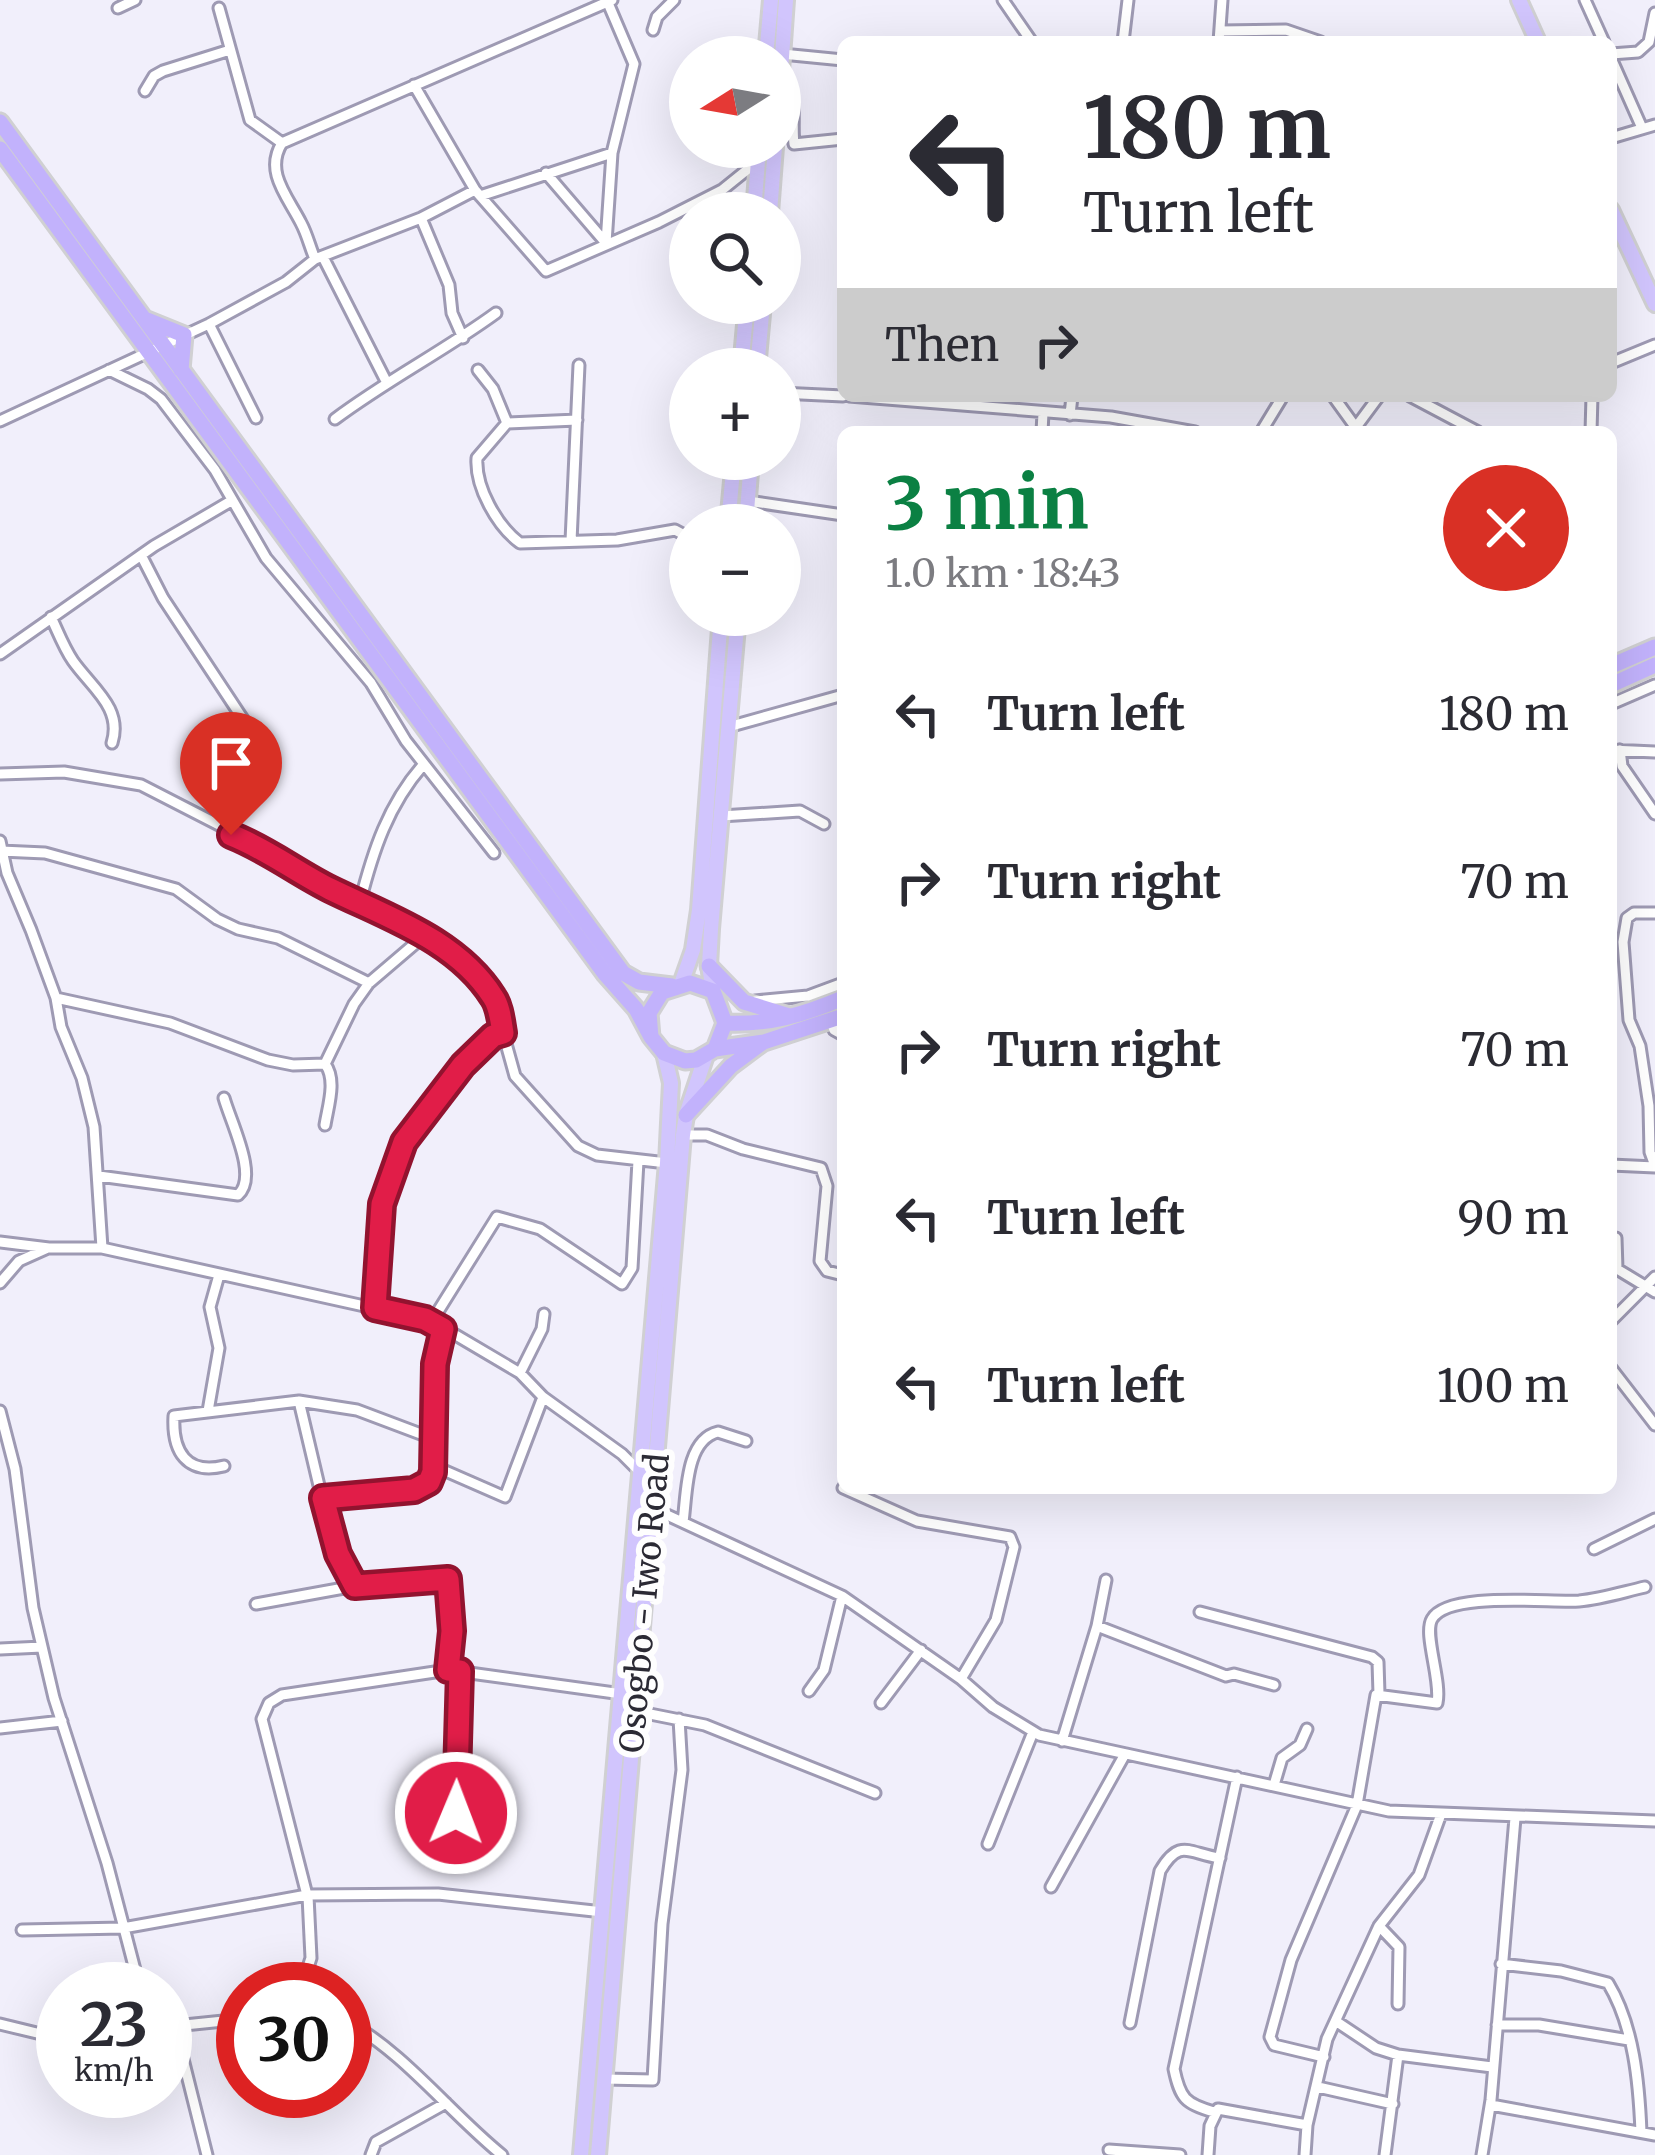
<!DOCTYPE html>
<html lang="en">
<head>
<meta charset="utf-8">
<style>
	body { margin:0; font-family:Merriweather,serif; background:#f7f7f7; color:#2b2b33; height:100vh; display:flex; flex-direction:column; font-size:45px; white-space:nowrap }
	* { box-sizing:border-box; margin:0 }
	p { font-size:39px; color:#7c7c81 }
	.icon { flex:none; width:66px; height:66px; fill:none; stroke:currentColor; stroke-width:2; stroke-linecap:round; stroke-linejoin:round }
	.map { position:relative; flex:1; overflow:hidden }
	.sheet { position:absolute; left:837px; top:426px; width:780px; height:1068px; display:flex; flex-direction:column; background:#fff; border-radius:18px; box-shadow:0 12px 48px #0002 }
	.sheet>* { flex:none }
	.banner { position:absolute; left:837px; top:36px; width:780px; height:366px; border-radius:18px; box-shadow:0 12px 48px #0002; background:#fff; color:#2b2b33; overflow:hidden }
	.needle { width:78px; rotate:259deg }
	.fabs { position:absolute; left:669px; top:36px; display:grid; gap:24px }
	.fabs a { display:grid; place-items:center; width:132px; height:132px; border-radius:50%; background:#fff; box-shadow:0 12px 48px #0002; font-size:60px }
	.speed { position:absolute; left:36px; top:1962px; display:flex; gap:24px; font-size:60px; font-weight:700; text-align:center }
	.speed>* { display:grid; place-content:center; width:156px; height:156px; border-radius:50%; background:#fff; box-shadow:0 12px 48px #0002; line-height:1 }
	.speed small { font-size:30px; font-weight:400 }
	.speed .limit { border:18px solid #d22; background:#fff; color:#111 }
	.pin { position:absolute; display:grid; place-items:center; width:102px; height:102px; color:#fff; margin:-123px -51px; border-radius:50% 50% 50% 0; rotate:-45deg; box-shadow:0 0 12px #0007 }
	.pin .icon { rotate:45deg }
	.me { position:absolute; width:132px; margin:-66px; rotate:1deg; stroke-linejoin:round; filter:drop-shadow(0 0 9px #0008) }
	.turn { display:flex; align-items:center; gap:42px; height:252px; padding:0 48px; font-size:54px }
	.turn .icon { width:156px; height:156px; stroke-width:2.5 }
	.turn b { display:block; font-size:84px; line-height:102px }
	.then { display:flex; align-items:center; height:114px; padding:0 48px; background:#0003; gap:24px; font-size:45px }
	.round { display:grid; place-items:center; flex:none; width:126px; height:126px; border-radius:63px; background:#f7f7f7 }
	.headline { display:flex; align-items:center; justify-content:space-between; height:204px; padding:0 48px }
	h1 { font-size:72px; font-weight:700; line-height:90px; color:#0b8043 }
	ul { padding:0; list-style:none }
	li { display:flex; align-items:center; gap:36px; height:168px; padding:0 48px }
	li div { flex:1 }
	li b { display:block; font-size:45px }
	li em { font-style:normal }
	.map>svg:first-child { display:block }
</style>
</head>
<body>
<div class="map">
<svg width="1655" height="2155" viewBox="0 0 1655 2155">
	<rect width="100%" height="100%" fill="#f1effb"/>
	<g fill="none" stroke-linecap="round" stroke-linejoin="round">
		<g stroke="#9e9ab3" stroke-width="15">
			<path id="minor" d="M 1003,0 L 1032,42
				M 1585,0 L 1604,42
				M 118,8 L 135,0
				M 219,8 L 250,120 L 282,143
				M 653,30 L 657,17 L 674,0
				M 1220,31 L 1286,30 L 1321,42
				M 1123,42 L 1128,0
				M 1219,42 L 1222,0
				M 782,54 L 843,60
				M 1611,54 L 1638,52 L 1649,42 L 1655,13
				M 1611,58 L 1642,128
				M 781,77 C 799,92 791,121 794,144 L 843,139
				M 414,85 L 475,190 L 546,271 L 659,222 L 722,190 L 758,161
				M 145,91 L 154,76 L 163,71 L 230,50
				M 1611,138 L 1655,125
				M 546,173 L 606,243
				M 480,196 L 612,153
				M 421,218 L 449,285 L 452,313 L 463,338
				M 606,243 L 612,153 L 634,64 L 608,3
				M 323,257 L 386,381
				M 315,259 C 310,247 307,234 301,223 C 288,197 264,172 282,143 L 612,0
				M 209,324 L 256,418
				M 1611,363 L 1655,345
				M 109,370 L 148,389 L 161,399 L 215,470 L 266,558 L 371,683 L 406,741 L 494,853
				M 478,370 L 493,389 L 507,423
				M 780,393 L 843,396
				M 849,396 L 1111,417 L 1195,432
				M 1333,396 L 1359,432
				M 1410,396 L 1478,432
				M 1070,415 L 1072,396
				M 335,419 C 387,380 444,351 496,313
				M 577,420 L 507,423 L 477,458 C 475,487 497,526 520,543 L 617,540 L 675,530 L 690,538
				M 0,421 L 209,324 L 286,282 L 315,259 L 421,218 L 475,190
				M 1356,427 L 1379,396
				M 1042,432 L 1043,413
				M 1261,432 L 1283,396
				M 1591,432 L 1592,396
				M 748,501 L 843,515
				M 571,541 L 579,365
				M 142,557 L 163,598 L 260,745 L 269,771
				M 51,617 C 58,632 64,648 73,661 C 92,688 123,708 112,743
				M 0,654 L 154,546 L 231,501
				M 1611,704 L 1655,685
				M 728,727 L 843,695
				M 1611,750 L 1655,752
				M 1620,750 L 1622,766 L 1655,814
				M 0,774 L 64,772 L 141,785 L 258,845 L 329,889 L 402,921 L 449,954 L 493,997 L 515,1076 L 578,1146 L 597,1155 L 667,1163
				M 721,816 L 800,811 L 824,824
				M 0,841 L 7,873 L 31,930 L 56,998 L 61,1027 L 82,1078 L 94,1127 L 102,1248
				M 1,851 L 45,853 L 176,889 L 217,919 L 238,929 L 278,938 L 369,983
				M 360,902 C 373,851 388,805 423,765
				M 1655,913 L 1634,913 L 1627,918 L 1623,942 L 1629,1020 L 1640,1046 L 1649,1106 L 1650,1152 L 1655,1166
				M 56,998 L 170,1023 L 268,1060 L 293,1065 L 325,1064
				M 755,1001 L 808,996 L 843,983
				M 831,1021 L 834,1030 L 843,1035
				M 325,1125 C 328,1106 337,1080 325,1064 L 354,1004 L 369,983 L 424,936
				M 683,1135 L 707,1135 L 743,1149 L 821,1168 L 827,1186 L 820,1261 L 827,1271 L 843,1275
				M 1611,1165 L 1655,1167
				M 99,1176 L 238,1195 C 259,1177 231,1123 224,1098
				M 1616,1238 L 1617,1269 L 1655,1292
				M 0,1242 L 49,1248 L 102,1248 L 432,1321 L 520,1373 L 543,1397 L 622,1454 L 640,1472
				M 0,1283 L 19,1261 L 48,1248
				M 375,1308 L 381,1204 L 404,1142 L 463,1065 L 493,1036 L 503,1033
				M 432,1321 L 497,1217 L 540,1229 L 622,1284 L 632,1268 L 638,1161
				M 1611,1321 L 1655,1277
				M 1611,1368 L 1655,1425
				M 520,1373 L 542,1329 L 544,1314
				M 299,1401 L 329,1528 L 355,1586
				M 0,1411 L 15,1469 L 33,1608 L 54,1698 L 107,1863 L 140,1989
				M 208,1411 L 219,1348 L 210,1307 L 219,1275
				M 224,1466 C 187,1475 172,1452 174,1416 L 299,1401 L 357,1410 L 434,1439
				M 434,1466 L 505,1497 L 543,1397
				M 843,1488 L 917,1521 L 1010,1537 L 1014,1547 L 996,1620 L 961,1679
				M 323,1498 L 414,1490 L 429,1482 L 434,1466 L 435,1363 L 443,1329
				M 652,1508 L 842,1596 L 961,1679 L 993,1707 L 1039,1735 L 1389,1811 L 1655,1821
				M 683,1522 C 687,1494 685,1440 718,1432 L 746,1441
				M 1594,1549 L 1655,1519
				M 256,1604 L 355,1586 L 442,1577 L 449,1583 L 452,1631 L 448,1670
				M 1200,1612 L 1372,1657 L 1378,1662 L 1379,1694
				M 1097,1626 L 1226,1676 L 1234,1674 L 1274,1685
				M 0,1649 L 42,1647
				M 809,1691 L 824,1670 L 842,1596
				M 881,1703 L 921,1650
				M 635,1711 L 705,1725 L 875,1793
				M 0,1728 L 62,1721
				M 1062,1741 L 1097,1626 L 1106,1580
				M 1274,1785 L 1282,1758 L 1300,1745 L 1307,1729
				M 456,1813 L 460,1671
				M 988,1844 L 1033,1732
				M 1051,1887 L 1125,1754
				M 307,1895 L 262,1719 L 269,1703 L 282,1695 L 448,1670 L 622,1694
				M 1379,1926 L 1399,1947 L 1398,2004
				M 22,1930 L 123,1928 L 307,1895 L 438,1894 L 603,1912
				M 1501,1964 L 1561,1971 L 1608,1983 C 1634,2026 1639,2083 1641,2132
				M 301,1989 L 311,1958 L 308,1896
				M 345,2020 C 405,2053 449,2112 502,2155
				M 1337,2022 L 1376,2048 L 1398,2055 L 1492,2067
				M 1130,2023 L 1160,1871 C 1180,1837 1189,1854 1220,1858
				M 0,2024 L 41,2034 L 63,2032
				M 1497,2025 L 1539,2025 L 1629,2040
				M 165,2027 L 243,2019
				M 175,2027 L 207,2155
				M 1324,2057 L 1274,2045 L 1270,2037 L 1291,1960 L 1357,1805 L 1376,1695 L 1437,1703 C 1442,1681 1423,1634 1432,1619 C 1448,1591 1549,1603 1579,1601 C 1601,1599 1623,1592 1645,1587
				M 604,2079 L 653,2080 L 662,1924 L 682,1770 L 679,1719
				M 1318,2087 L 1393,2104
				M 1491,2100 L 1491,2105 L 1655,2135
				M 1214,2112 C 1185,2104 1180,2098 1174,2069 L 1237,1777
				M 1109,2150 L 1180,2155
				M 371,2155 L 376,2142 L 446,2103
				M 1208,2155 L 1210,2126 L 1218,2109 L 1307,2125
				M 1305,2155 L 1307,2125 L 1327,2039 L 1379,1926 L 1419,1875 L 1441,1814
				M 1385,2155 L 1398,2055
				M 1482,2155 L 1491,2100 L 1515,1818"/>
		</g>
		<g stroke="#d0d0d2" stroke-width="20">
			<path id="primary" d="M 1519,0 L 1538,42
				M 766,57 L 771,0
				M 780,85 L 786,0
				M 1611,210 L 1655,304
				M 754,213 L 759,147
				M 770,213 L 775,147
				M 741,369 L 747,303
				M 757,369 L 763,303
				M 728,525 L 734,459
				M 746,525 L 751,459
				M 681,984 L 693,950 L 699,910 L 721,615
				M 713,991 L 709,966 L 711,929 L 738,615
				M 581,2155 L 667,1163 L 671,1083 L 664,1053
				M 598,2155 L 683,1135 L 686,1115 L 706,1055"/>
		</g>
		<g stroke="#d0d0d2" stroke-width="21">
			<path id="trunk" d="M 0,122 L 623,973 L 639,982 L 672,986
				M 0,149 L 605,974 L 636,1009 L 651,1037
				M 147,320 L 184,335 L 181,370
				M 1611,666 L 1655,647
				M 1611,685 L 1655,665
				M 709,966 L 744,1002 L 789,1016
				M 725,1023 C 769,1025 803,1015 843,998
				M 715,1049 L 725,1023 L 713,991 L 690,983 L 662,992 L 649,1013 L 651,1037 L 664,1053 L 685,1061 L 696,1060 L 715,1049 L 764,1042 L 843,1016
				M 686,1115 L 731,1066 L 762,1043"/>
		</g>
		<use href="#minor" stroke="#fff" stroke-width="9"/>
		<use href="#primary" stroke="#d1c5fd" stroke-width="14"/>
		<use href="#trunk" stroke="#c2b2fc" stroke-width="15"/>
	</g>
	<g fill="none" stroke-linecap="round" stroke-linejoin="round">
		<g stroke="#92132f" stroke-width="30">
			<path id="route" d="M 231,835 C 267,849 296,872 330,889 C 387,917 457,940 493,997 C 500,1007 501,1022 503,1033 L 493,1036 L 463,1065 L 404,1142 L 382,1204 L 375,1308 L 425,1319 L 443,1329 L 435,1364 L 433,1472 L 429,1482 L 414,1490 L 323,1498 L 338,1554 L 355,1586 L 448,1579 L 452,1631 L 448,1670 L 460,1671 L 456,1813"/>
		</g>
		<use href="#route" stroke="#e11d48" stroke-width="21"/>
	</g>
	<g text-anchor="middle" stroke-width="12" stroke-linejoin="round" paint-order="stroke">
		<g font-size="33" fill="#2b2a34" stroke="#fefefe">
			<text transform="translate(644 1603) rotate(-85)" y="12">Osogbo - Iwo Road</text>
		</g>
	</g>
</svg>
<div class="fabs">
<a><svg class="needle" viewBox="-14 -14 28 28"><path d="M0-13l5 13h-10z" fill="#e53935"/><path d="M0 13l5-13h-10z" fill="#7c7c81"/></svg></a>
<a><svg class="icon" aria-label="search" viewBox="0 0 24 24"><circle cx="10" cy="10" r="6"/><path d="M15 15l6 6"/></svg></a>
<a>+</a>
<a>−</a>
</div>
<div class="speed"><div>23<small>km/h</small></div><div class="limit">30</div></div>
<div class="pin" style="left:231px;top:835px;background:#d93025"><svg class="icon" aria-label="arrive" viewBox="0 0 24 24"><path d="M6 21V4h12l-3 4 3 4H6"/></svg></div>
<svg class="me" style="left:456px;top:1813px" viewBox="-20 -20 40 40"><circle r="17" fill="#e11d48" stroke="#fff" stroke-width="3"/><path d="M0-11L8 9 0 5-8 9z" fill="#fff"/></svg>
<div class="banner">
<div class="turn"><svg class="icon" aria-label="left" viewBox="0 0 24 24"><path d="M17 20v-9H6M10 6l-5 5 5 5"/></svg><div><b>180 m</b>Turn left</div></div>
<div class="then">Then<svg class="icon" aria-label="right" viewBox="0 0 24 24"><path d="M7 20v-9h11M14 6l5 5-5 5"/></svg></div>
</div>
<section class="sheet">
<div class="headline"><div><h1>3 min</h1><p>1.0 km · 18:43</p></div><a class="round" style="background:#d93025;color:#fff"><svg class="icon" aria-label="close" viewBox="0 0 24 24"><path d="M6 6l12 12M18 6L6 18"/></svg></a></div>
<ul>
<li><svg class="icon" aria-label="left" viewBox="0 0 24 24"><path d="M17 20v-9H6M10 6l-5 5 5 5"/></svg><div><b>Turn left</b></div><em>180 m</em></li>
<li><svg class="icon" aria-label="right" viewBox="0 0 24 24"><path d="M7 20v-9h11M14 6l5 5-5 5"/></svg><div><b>Turn right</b></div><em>70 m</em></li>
<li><svg class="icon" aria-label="right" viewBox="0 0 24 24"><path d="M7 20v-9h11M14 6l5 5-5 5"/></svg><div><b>Turn right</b></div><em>70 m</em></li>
<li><svg class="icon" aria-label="left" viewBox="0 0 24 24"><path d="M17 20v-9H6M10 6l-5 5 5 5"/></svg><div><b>Turn left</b></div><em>90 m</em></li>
<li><svg class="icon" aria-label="left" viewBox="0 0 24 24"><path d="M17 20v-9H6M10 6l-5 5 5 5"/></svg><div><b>Turn left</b></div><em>100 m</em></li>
</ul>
</section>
</div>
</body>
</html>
